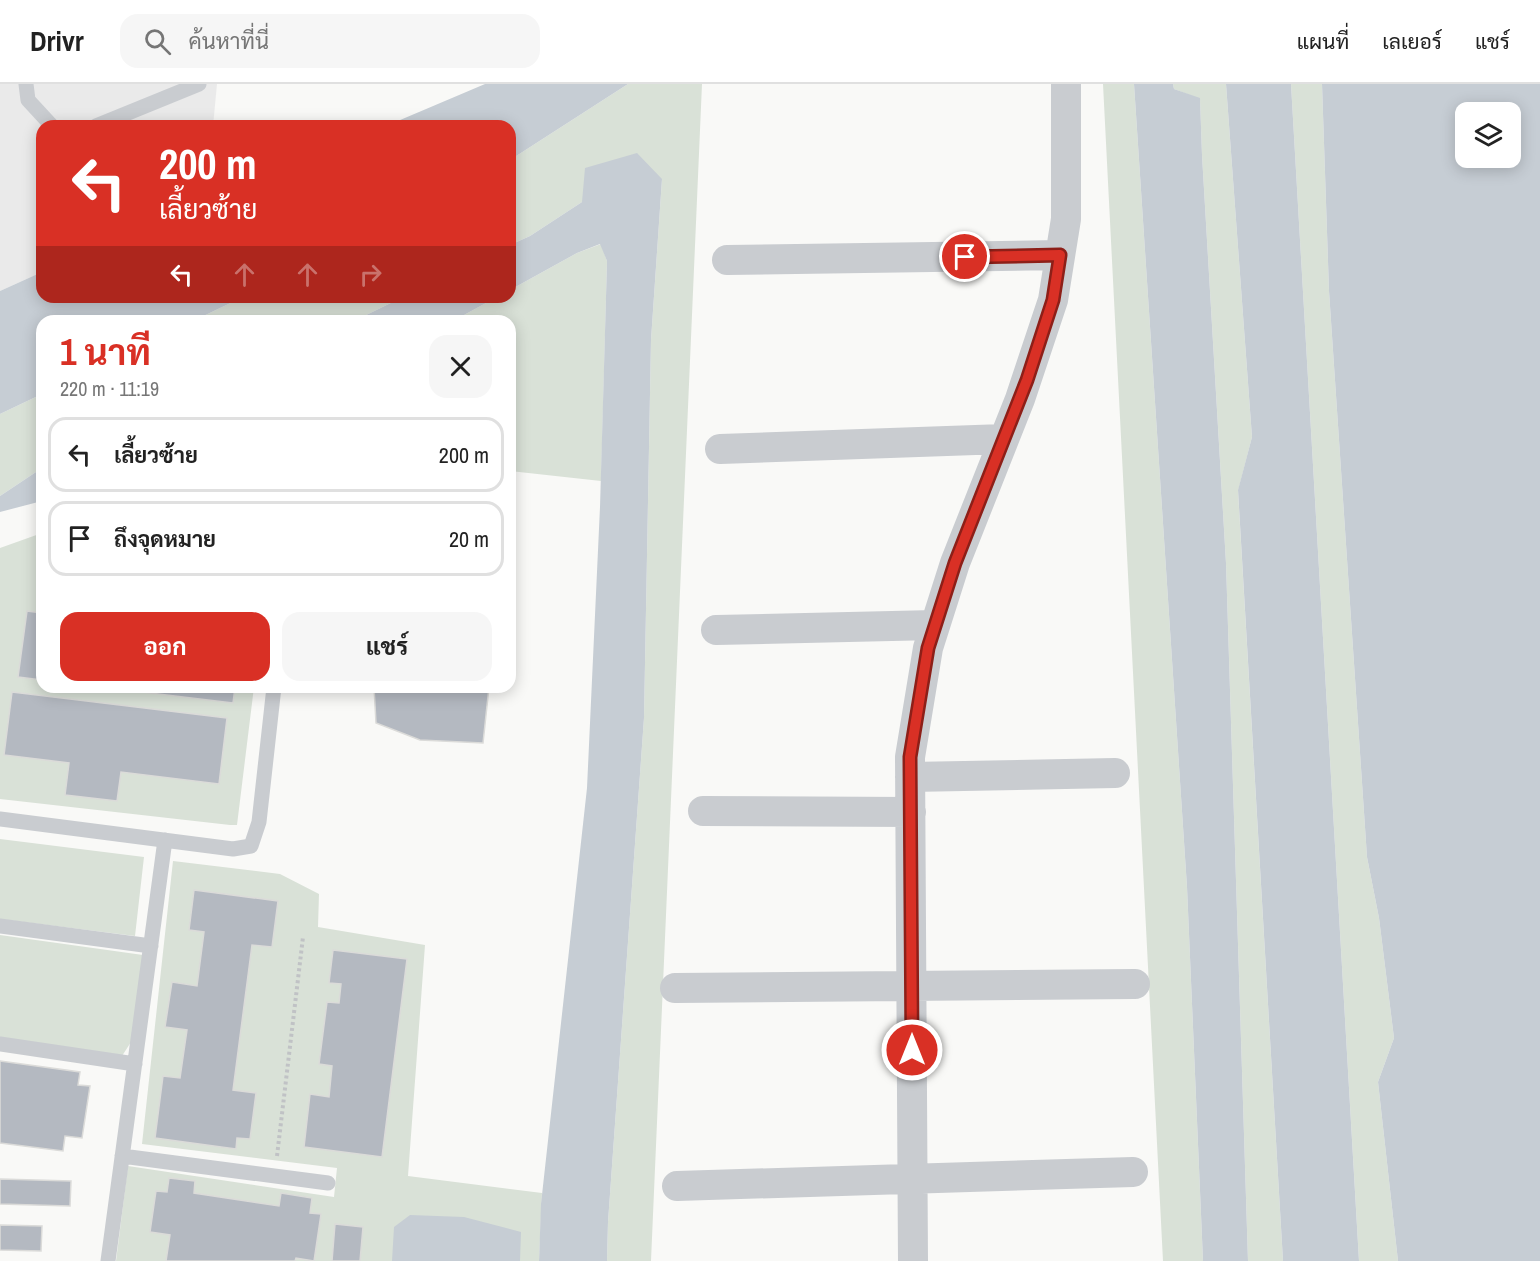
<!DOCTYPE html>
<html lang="th">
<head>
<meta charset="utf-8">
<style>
	body { margin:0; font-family:"Archivo Narrow",Sarabun,sans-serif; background:#f6f6f6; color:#222; height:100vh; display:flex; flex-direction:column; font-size:22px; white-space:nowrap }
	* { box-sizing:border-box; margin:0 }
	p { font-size:20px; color:#767676 }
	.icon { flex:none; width:33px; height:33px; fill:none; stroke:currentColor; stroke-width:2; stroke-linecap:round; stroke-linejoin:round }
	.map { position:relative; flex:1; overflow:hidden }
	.drawer { position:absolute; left:36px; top:231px; width:480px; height:378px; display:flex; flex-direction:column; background:#fff; border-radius:18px; box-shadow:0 3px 15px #0003 }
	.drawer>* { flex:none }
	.hud { position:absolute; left:36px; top:36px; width:480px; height:183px; border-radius:18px; box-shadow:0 3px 15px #0003; background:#d93025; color:#fff; overflow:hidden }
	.tools { position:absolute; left:1455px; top:18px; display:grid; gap:12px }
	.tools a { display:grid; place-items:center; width:66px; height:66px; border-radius:12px; background:#fff; box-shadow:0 3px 15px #0003; font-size:30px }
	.pin { position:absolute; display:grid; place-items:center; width:51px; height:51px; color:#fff; margin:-26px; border:3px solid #fff; border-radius:50%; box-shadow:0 2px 6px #0007 }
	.me { position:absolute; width:66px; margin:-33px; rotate:0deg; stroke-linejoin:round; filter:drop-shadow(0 0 4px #0008) }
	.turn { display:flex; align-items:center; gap:21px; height:126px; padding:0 24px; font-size:27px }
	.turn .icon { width:78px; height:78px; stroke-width:2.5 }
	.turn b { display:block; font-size:42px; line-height:51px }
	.lanes { display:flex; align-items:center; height:57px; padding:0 24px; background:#0003; justify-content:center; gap:30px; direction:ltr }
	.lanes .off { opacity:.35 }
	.round { display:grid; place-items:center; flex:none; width:63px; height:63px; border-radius:18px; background:#f6f6f6 }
	.summary { display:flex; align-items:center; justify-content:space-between; height:102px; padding:0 24px }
	h1 { font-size:36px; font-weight:700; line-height:45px; color:#d93025 }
	.primary-button { display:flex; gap:12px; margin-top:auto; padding:12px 24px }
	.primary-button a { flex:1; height:69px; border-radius:18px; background:#d93025; color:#fff; font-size:24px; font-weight:700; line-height:69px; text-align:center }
	.primary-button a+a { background:#f6f6f6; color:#222 }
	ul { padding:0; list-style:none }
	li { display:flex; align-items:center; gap:18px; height:75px; margin:0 12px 9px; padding:0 12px; border:3px solid #e0e0e0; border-radius:18px }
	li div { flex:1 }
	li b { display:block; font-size:22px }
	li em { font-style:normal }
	header { display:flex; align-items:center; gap:36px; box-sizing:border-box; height:84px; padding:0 30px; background:#fff; border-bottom:2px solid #e0e0e0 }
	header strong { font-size:28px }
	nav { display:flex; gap:33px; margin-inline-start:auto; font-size:21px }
	.search { width:420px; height:54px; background:#f6f6f6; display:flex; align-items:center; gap:15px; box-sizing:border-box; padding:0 21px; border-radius:18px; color:#767676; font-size:22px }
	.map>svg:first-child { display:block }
</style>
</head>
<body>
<header>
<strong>Drivr</strong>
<div class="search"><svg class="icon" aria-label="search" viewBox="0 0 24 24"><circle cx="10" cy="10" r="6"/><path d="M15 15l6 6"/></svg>ค้นหาที่นี่</div>
<nav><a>แผนที่</a><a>เลเยอร์</a><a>แชร์</a></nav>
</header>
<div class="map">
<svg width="1540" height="1177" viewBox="0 0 1540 1177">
	<rect width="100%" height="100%" fill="#f9f9f7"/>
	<path fill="#eaeaea" d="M 0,0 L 217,0 L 213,42 L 42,42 L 42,188 L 0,207 Z"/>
	<path fill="#d9e1d7" d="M 628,0 L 702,0 L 651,1177 L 607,1177 L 608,1138 L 644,634 L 651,256 L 662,95 L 582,118 L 530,152 L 510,161 L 510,76 Z
		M 1103,0 L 1134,0 L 1187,803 L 1203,1177 L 1163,1177 Z
		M 1173,0 L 1226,0 L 1252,353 L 1238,407 L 1283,1177 L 1248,1177 L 1226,479 L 1202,71 L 1200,15 L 1174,5 Z
		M 1291,0 L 1322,0 L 1329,207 L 1367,773 L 1379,834 L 1394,954 L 1378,998 L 1398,1177 L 1359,1177 Z
		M 601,160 L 607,177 L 601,397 L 510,387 L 510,237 L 453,237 L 497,213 L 510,213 L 510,206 L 577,169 Z
		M 243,213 L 403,213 L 354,237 L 193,237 Z
		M 42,310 L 42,384 L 0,412 L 0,330 Z
		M 42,449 L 42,603 L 254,603 L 237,741 L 230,741 L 0,715 L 0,464 Z
		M 0,755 L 144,773 L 135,852 L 0,835 Z
		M 173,777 L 280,790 L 319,810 L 318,843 L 425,861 L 408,1092 L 542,1109 L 539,1177 L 116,1177 L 128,1082 L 334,1113 L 337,1084 L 142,1060 Z
		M 0,851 L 143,871 L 131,958 L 122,972 L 0,956 Z"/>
	<path fill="#c6cdd4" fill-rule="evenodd" d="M 485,0 L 628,0 L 510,76 L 510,42 L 386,42 Z
		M 1134,0 L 1173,0 L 1174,5 L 1200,14 L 1202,71 L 1226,479 L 1248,1177 L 1203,1177 L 1187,803 Z
		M 1226,0 L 1291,0 L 1359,1177 L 1283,1177 L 1238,406 L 1252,353 Z
		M 1322,0 L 1540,0 L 1540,1177 L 1398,1177 L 1378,998 L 1394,954 L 1379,834 L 1367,773 L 1329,207 ZM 1466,28 L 1510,28 L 1510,74 L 1466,74 Z
		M 637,69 L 662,95 L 651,256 L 644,634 L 608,1138 L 607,1177 L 539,1177 L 541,1120 L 587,704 L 600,423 L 607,177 L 600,160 L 577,169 L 510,206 L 510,161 L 530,152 L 582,118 L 585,84 Z
		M 42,188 L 42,213 L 243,213 L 193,237 L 42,237 L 42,310 L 0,330 L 0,207 Z
		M 403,213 L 497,213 L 453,237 L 354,237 Z
		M 42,384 L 42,417 L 0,428 L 0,412 Z
		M 410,1131 L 464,1133 L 521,1148 L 520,1177 L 392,1177 L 394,1143 Z"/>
	<path fill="#b4b9c1" stroke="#dbdbd9" stroke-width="1.5" d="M 27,527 L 42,529 L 42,596 L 18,593 Z
		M 100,603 L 235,603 L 233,619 Z
		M 374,603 L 489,603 L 483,659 L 420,656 L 376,639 Z
		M 12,608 L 227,634 L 219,700 L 121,688 L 117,717 L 65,711 L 69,679 L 4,671 Z
		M 194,806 L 278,817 L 272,863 L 252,861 L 233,1006 L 256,1009 L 250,1055 L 237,1054 L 236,1065 L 155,1054 L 163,992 L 180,994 L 187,946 L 165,943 L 172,898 L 197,902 L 204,848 L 189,846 Z
		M 333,866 L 407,875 L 382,1073 L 304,1063 L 310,1010 L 329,1013 L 332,982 L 319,980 L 327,918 L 339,919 L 341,900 L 329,899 Z
		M 0,977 L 80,988 L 78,1001 L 90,1002 L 82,1054 L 65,1052 L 63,1067 L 0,1059 Z
		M 169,1094 L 195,1097 L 194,1109 L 279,1122 L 281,1109 L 312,1114 L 310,1129 L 321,1130 L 314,1177 L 296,1174 L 295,1177 L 166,1177 L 170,1151 L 150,1148 L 156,1107 L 167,1108 Z
		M 0,1095 L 71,1097 L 70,1122 L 0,1120 Z
		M 335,1140 L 363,1143 L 360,1177 L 332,1177 Z
		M 0,1141 L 42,1142 L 41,1167 L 0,1166 Z"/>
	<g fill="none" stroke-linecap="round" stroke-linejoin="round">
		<path stroke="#c0c2c5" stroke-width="4" stroke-dasharray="3 3" stroke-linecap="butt" d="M 277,1072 L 303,853"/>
		<path stroke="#c9ccd0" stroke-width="15" d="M 26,0 L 28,16 L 52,42
			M 96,42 L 199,0
			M 0,735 L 233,765 L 251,762 L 259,738 L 274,603
			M 0,842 L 151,862
			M 0,960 L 135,980
			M 122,1072 L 328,1099
			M 108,1177 L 165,756"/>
		<path stroke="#c9ccd0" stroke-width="30" d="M 727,176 L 1060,171
			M 720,365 L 1004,355
			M 716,546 L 935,541
			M 910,693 L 1115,689
			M 703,727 L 911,728
			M 675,904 L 1135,900
			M 677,1102 L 1133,1088
			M 913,1177 L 910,673 L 928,564 L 955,479 L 1020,315 L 1053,216 L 1066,135 L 1066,0"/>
	</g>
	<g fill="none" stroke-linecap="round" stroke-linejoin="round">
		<g stroke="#8d1f18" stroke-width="15">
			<path id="route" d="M 912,966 L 910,673 L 928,564 L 955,479 L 1027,296 L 1053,216 L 1060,171 L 965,173"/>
		</g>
		<use href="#route" stroke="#d93025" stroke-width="10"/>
	</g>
</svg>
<div class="tools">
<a><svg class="icon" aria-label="layers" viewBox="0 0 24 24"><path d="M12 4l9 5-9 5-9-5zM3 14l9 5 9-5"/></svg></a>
</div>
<div class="pin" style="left:965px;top:173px;background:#d93025"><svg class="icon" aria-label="arrive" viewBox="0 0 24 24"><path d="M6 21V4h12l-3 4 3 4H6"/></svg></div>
<svg class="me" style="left:912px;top:966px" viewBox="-20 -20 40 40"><circle r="17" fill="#d93025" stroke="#fff" stroke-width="3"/><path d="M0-11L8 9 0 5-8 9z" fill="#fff"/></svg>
<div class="hud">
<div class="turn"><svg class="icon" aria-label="left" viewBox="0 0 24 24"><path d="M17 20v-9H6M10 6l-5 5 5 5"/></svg><div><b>200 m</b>เลี้ยวซ้าย</div></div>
<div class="lanes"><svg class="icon" aria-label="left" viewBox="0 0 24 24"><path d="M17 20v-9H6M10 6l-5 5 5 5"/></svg><svg class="icon off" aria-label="ahead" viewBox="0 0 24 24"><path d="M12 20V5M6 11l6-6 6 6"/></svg><svg class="icon off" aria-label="ahead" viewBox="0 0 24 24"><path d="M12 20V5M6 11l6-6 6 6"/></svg><svg class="icon off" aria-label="right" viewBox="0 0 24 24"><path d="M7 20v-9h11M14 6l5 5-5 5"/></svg></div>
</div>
<section class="drawer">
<div class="summary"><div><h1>1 นาที</h1><p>220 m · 11:19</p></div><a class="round"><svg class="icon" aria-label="close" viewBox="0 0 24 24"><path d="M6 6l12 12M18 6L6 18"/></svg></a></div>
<ul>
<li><svg class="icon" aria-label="left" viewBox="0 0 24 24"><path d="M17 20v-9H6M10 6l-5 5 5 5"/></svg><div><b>เลี้ยวซ้าย</b></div><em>200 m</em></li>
<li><svg class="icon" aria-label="arrive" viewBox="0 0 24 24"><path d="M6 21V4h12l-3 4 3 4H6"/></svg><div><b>ถึงจุดหมาย</b></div><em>20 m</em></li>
</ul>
<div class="primary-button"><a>ออก</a><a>แชร์</a></div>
</section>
</div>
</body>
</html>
